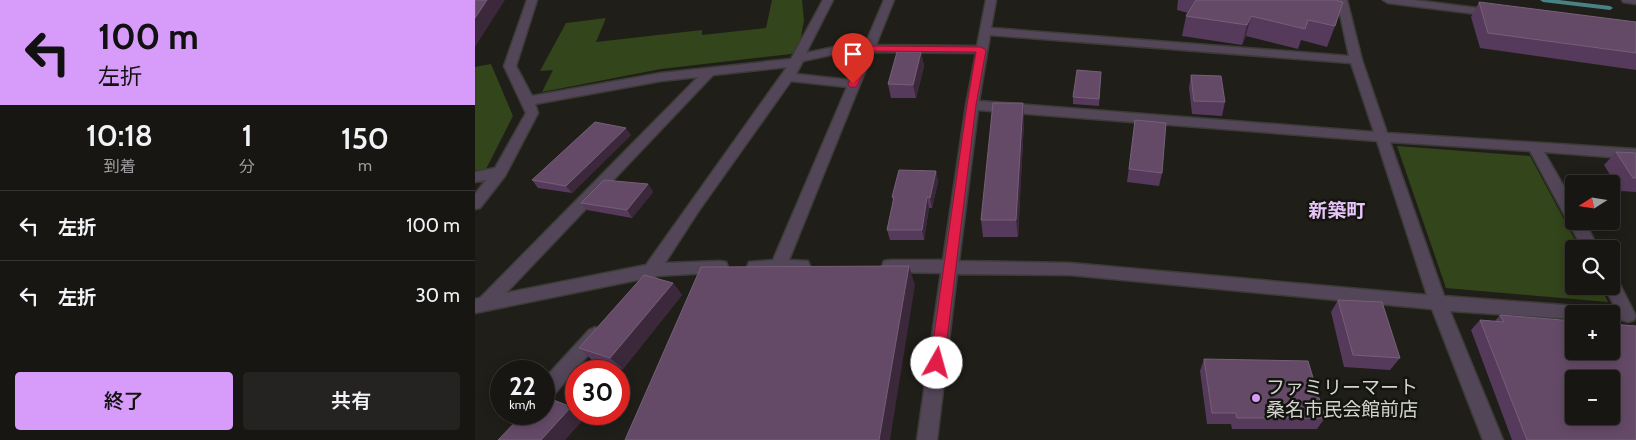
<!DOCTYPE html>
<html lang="ja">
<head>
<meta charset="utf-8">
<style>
	body { margin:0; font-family:Cabin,"Noto Sans JP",sans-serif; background:#242321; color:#f1f3f6; height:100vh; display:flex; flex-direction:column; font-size:19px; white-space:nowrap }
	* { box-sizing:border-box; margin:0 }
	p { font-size:16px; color:#9e9fa0 }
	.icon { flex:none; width:28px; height:28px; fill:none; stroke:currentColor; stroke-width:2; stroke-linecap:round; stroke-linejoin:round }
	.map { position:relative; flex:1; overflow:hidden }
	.sheet { display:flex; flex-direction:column; background:#171613; width:475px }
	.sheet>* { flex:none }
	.guide { background:#d79bf9; color:#111; overflow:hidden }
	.needle { width:32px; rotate:258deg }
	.fabs { position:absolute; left:1090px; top:175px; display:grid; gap:10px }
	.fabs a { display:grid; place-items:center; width:55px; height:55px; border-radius:5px; background:#171613; box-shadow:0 2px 12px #0003,0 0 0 1px #363533; font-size:25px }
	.speed { position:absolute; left:15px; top:360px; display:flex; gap:10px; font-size:25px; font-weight:700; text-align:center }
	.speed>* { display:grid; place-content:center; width:65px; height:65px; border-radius:50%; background:#171613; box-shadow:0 2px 12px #0003,0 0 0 1px #363533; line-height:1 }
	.speed small { font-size:12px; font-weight:400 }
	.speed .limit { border:8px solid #d22; background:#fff; color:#111 }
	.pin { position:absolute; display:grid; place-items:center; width:42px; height:42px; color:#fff; margin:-51px -21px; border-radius:50% 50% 50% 0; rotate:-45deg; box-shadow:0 0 5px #0007 }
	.pin .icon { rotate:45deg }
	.me { position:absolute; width:55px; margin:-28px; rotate:7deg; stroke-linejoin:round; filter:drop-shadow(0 0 4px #0008) }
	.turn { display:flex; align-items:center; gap:18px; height:105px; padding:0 15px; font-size:22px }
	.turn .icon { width:65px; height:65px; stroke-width:2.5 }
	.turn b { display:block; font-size:35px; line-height:42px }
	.eta { display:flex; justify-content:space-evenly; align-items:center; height:85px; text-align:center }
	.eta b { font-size:30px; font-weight:600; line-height:35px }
	.cta { display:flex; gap:10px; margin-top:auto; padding:10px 15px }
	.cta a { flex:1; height:58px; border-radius:5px; background:#d79bf9; color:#111; font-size:20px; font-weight:600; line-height:58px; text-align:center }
	.cta a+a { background:#242321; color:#f1f3f6 }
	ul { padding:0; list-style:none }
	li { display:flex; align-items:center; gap:15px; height:70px; padding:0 15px; border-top:1px solid #363533 }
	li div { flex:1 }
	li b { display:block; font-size:19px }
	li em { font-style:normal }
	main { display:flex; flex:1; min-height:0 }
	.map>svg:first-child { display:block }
</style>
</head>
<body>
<main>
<section class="sheet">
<div class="guide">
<div class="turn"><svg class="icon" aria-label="left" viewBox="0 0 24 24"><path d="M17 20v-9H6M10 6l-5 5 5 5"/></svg><div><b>100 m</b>左折</div></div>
</div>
<div class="eta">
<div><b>10:18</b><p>到着</p></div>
<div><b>1</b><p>分</p></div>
<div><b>150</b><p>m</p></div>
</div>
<ul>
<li><svg class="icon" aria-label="left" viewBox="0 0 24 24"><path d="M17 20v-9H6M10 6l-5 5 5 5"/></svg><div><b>左折</b></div><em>100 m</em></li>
<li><svg class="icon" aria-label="left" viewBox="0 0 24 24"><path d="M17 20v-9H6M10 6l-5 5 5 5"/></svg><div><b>左折</b></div><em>30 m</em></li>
</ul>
<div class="cta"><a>終了</a><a>共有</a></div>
</section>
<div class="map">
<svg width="1161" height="440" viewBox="0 0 1161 440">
	<rect width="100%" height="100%" fill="#1f1e19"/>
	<path fill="#33451a" d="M 297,0 L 327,0 L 329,20 L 324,49 L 316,54 L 186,69 L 67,92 L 78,70 L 65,71 L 91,23 L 131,18 L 121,42 L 227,30 L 227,35 L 291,28 Z
		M 16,64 L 38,116 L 11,169 L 0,171 L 0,67 Z
		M 922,146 L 1055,156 L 1105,249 L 1099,249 L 1099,286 L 1125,286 L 1133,302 L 971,288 Z"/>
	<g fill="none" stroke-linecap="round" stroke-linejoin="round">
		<path fill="#488285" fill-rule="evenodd" d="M 1065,0 L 1084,0 L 1135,6 L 1138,8 L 1135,10 L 1068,2 Z"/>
		<g stroke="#3c3b36" stroke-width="3">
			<path id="street" d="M 52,0 L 62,0 L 41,66 L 57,96 L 186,73 L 316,59 L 348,0 L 358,0 L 331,53 L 392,40 L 409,0 L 419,0 L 401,45 L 502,46 L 511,0 L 521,0 L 516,28 L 874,56 L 862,0 L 872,0 L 887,60 L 912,133 L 1161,149 L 1161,159 L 1069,152 L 1099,204 L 1099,221 L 1109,221 L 1124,249 L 1108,249 L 1055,151 L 915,142 L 969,296 L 1141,309 L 1129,286 L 1136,286 L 1136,277 L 1142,279 L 1161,316 L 1159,320 L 1153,322 L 1147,320 L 1144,315 L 1142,319 L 1136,321 L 1136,314 L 1099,314 L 1099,319 L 975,311 L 1028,440 L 1008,440 L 957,309 L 595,275 L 482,274 L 462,440 L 442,440 L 466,273 L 415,272 L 409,271 L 407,266 L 409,261 L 415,260 L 468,260 L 491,105 L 501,53 L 398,52 L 314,260 L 333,261 L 335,266 L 333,271 L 327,272 L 280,273 L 274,272 L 272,267 L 274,262 L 298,260 L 372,87 L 316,81 L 223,212 L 190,263 L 245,261 L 251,262 L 253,267 L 251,272 L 181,276 L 179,280 L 173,282 L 167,279 L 0,313 L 0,299 L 5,298 L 223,77 L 186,81 L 60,104 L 63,113 L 30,176 L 5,208 L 0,209 L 0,194 L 11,180 L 0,182 L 0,172 L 20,168 L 51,113 L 29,66 ZM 515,35 L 876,63 L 899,132 L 504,101 ZM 388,48 L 375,80 L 321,74 L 328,61 ZM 312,67 L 171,265 L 31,293 L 238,75 ZM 503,110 L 902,141 L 952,295 L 595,263 L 484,261 Z
				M 908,0 L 939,0 L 1018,10 L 1023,13 L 1018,16 L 913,3 Z
				M 1147,0 L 1161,0 L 1161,4 L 1148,2 Z
				M 120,327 L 126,330 L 129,335 L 126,340 L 76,398 L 69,400 L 69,379 L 114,330 Z"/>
		</g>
		<use href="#street" fill="#524658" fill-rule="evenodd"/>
	</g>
	<path fill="#563a5b" d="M 703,0 L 860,0 L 860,26 L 852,47 L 826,40 L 823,49 L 771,36 L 767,45 L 707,36 L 711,16 L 713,13 L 702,10 Z
		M 1004,2 L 1161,22 L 1161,70 L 1005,48 L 996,17 Z
		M 446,52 L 449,66 L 441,98 L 416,98 L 413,84 Z
		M 626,72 L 624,106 L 598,104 L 598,97 Z
		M 716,75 L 750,102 L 747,116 L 717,114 L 714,88 Z
		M 548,103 L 549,121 L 543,237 L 508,237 L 506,220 Z
		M 660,120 L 687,173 L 684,186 L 652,182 Z
		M 156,135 L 97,193 L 63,188 L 57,180 Z
		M 1141,152 L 1161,153 L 1161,192 L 1145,191 L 1129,165 Z
		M 461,171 L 463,182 L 457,208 L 454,208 L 449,240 L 415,240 L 412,230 L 418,201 L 417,197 Z
		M 173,184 L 178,192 L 157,218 L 112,210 L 106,203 Z
		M 198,283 L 207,295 L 148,369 L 117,360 L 104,348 Z
		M 863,300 L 925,358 L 915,370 L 869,367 L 856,312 Z
		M 1025,315 L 1161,440 L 1037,440 L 996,330 L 1005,320 L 1019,322 Z
		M 729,359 L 850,418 L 842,429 L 757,429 L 756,424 L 732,424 L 725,371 Z"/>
	<path fill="#3b283b" d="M 12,0 L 30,0 L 0,47 L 0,18 Z
		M 776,16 L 771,36 L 767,45 L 772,25 Z
		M 446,52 L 449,66 L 441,98 L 438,85 Z
		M 548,103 L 549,121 L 543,237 L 541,220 Z
		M 151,128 L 156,135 L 97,193 L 91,186 Z
		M 461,171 L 463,182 L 457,208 L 455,198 Z
		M 173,184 L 178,192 L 157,218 L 152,210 Z
		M 452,197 L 454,208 L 449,240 L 447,230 Z
		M 434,266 L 440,285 L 415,440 L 404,440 Z
		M 198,283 L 207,295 L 148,369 L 135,358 Z
		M 96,407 L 101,411 L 101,414 L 105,414 L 110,418 L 90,440 L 66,440 Z"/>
	<path fill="#644a67" stroke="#756078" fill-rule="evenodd" d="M 0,0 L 12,0 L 0,18 Z
		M 721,0 L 860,0 L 868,2 L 860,26 L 833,20 L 830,29 L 776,16 L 772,25 L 711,16 Z
		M 1004,2 L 1161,22 L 1161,53 L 1013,33 Z
		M 422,52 L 446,52 L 438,85 L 413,84 Z
		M 602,70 L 626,72 L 624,99 L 598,97 Z
		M 716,75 L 746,76 L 750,102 L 719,101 Z
		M 518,103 L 548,103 L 541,220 L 506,220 Z
		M 660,120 L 691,123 L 687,173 L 654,169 Z
		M 120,122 L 151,128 L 91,186 L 57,180 Z
		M 1141,152 L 1161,153 L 1161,178 L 1158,178 Z
		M 424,170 L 461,171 L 455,198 L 452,197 L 447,230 L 412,230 L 419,197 L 417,197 Z
		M 129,180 L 173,184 L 152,210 L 106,203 Z
		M 434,266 L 404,440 L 150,440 L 226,267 Z
		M 169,275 L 198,283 L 135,358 L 104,348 Z
		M 863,300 L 907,302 L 925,358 L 878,355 Z
		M 1025,315 L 1099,321 L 1099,351 L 1136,351 L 1136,324 L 1161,326 L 1161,440 L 1052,440 L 1005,320 L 1029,322 ZM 1099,379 L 1136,379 L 1136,416 L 1099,416 Z
		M 729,359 L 833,361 L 850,418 L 762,418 L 761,413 L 737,413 Z
		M 69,396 L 96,407 L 66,440 L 23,440 L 48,414 L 69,414 Z"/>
	<path fill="#e11d48" stroke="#92132f" d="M 392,46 L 506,47 L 511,50 L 501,105 L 469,363 L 467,367 L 462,369 L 457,367 L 455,363 L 492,105 L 501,52 L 398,51 L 383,84 L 381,87 L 375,87 L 373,84 Z"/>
	<circle fill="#d79bf9" stroke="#151510" stroke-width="2" cx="781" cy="398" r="5"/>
	<g text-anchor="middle" stroke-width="5" stroke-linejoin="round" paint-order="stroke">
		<g font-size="19" font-weight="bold" fill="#e8c6fb" stroke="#151510">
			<text x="862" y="217">新築町</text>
		</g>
		<g font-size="19" fill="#d3d3d0" stroke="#151510" text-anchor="start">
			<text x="791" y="394">ファミリーマート<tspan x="791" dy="22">桑名市民会館前店</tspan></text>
		</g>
	</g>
</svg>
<div class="fabs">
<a><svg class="needle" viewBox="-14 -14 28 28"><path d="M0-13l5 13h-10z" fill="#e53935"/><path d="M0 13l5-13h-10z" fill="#9e9fa0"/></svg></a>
<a><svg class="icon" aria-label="search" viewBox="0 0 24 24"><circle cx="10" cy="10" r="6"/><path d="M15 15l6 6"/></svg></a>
<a>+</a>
<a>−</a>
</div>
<div class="speed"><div>22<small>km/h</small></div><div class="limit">30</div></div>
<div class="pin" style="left:378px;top:84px;background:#d93025"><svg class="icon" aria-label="arrive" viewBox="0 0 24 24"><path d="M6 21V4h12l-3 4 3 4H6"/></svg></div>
<svg class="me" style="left:462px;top:363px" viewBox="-20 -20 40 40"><circle r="19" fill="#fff"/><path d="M0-13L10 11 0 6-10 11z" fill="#e11d48"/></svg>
</div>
</main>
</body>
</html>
